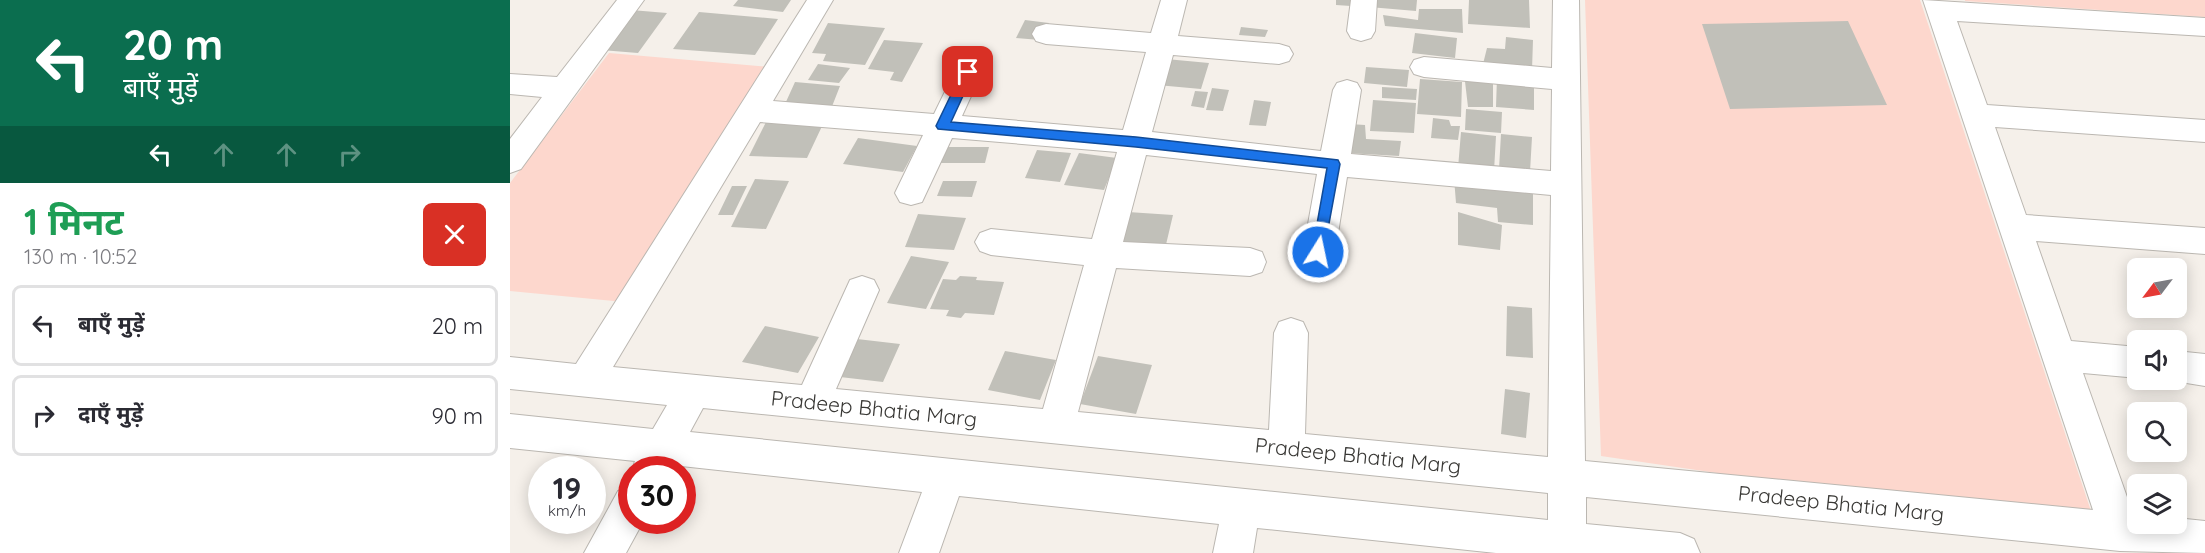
<!DOCTYPE html>
<html lang="hi">
<head>
<meta charset="utf-8">
<style>
	body { margin:0; font-family:Quicksand,"Noto Sans Devanagari",sans-serif; background:#f7f7f7; color:#2b2b33; height:100vh; display:flex; flex-direction:column; font-size:22px; white-space:nowrap }
	* { box-sizing:border-box; margin:0 }
	p { font-size:20px; color:#7c7c81 }
	.icon { flex:none; width:33px; height:33px; fill:none; stroke:currentColor; stroke-width:2; stroke-linecap:round; stroke-linejoin:round }
	.map { position:relative; flex:1; overflow:hidden }
	.side { display:flex; flex-direction:column; background:#fff; width:510px }
	.side>* { flex:none }
	.top-card { background:#0b6e4f; color:#fff; overflow:hidden }
	.needle { width:39px; rotate:238deg }
	.buttons { position:absolute; left:1617px; top:258px; display:grid; gap:12px }
	.buttons a { display:grid; place-items:center; width:60px; height:60px; border-radius:9px; background:#fff; box-shadow:0 3px 15px #0003; font-size:30px }
	.speed { position:absolute; left:18px; top:456px; display:flex; gap:12px; font-size:30px; font-weight:700; text-align:center }
	.speed>* { display:grid; place-content:center; width:78px; height:78px; border-radius:50%; background:#fff; box-shadow:0 3px 15px #0003; line-height:1 }
	.speed small { font-size:15px; font-weight:400 }
	.speed .limit { border:9px solid #d22; background:#fff; color:#111 }
	.pin { position:absolute; display:grid; place-items:center; width:51px; height:51px; color:#fff; margin:-26px; border-radius:12px; box-shadow:0 3px 9px #0006 }
	.me { position:absolute; width:66px; margin:-33px; rotate:10deg; stroke-linejoin:round; filter:drop-shadow(0 0 4px #0008) }
	.turn { display:flex; align-items:center; gap:21px; height:126px; padding:0 24px; font-size:27px }
	.turn .icon { width:78px; height:78px; stroke-width:2.5 }
	.turn b { display:block; font-size:42px; line-height:51px }
	.lanes { display:flex; align-items:center; height:57px; padding:0 24px; background:#0003; justify-content:center; gap:30px; direction:ltr }
	.lanes .off { opacity:.35 }
	.round { display:grid; place-items:center; flex:none; width:63px; height:63px; border-radius:9px; background:#f7f7f7 }
	.head { display:flex; align-items:center; justify-content:space-between; height:102px; padding:0 24px }
	h1 { font-size:36px; font-weight:700; line-height:45px; color:#1e9e55 }
	ul { padding:0; list-style:none }
	li { display:flex; align-items:center; gap:18px; height:81px; margin:0 12px 9px; padding:0 12px; border:3px solid #e1e1e2; border-radius:9px }
	li div { flex:1 }
	li b { display:block; font-size:22px }
	li em { font-style:normal }
	main { display:flex; flex:1; min-height:0 }
	.map>svg:first-child { display:block }
</style>
</head>
<body>
<main>
<section class="side">
<div class="top-card">
<div class="turn"><svg class="icon" aria-label="left" viewBox="0 0 24 24"><path d="M17 20v-9H6M10 6l-5 5 5 5"/></svg><div><b>20 m</b>बाएँ मुड़ें</div></div>
<div class="lanes"><svg class="icon" aria-label="left" viewBox="0 0 24 24"><path d="M17 20v-9H6M10 6l-5 5 5 5"/></svg><svg class="icon off" aria-label="ahead" viewBox="0 0 24 24"><path d="M12 20V5M6 11l6-6 6 6"/></svg><svg class="icon off" aria-label="ahead" viewBox="0 0 24 24"><path d="M12 20V5M6 11l6-6 6 6"/></svg><svg class="icon off" aria-label="right" viewBox="0 0 24 24"><path d="M7 20v-9h11M14 6l5 5-5 5"/></svg></div>
</div>
<div class="head"><div><h1>1 मिनट</h1><p>130 m · 10:52</p></div><a class="round" style="background:#d93025;color:#fff"><svg class="icon" aria-label="close" viewBox="0 0 24 24"><path d="M6 6l12 12M18 6L6 18"/></svg></a></div>
<ul>
<li><svg class="icon" aria-label="left" viewBox="0 0 24 24"><path d="M17 20v-9H6M10 6l-5 5 5 5"/></svg><div><b>बाएँ मुड़ें</b></div><em>20 m</em></li>
<li><svg class="icon" aria-label="right" viewBox="0 0 24 24"><path d="M7 20v-9h11M14 6l5 5-5 5"/></svg><div><b>दाएँ मुड़ें</b></div><em>90 m</em></li>
</ul>
</section>
<div class="map">
<svg width="1695" height="553" viewBox="0 0 1695 553">
	<rect width="100%" height="100%" fill="#f5f0ea"/>
	<path fill="#fdd7cd" d="M 1075,0 L 1410,0 L 1587,529 L 1091,456 Z
		M 1455,0 L 1695,0 L 1695,17 L 1455,1 Z
		M 99,53 L 261,67 L 114,302 L 0,291 L 0,183 Z"/>
	<path fill="#c1c0b9" d="M 228,0 L 281,0 L 273,12 L 223,6 Z
		M 826,0 L 842,0 L 841,6 L 826,5 Z
		M 860,0 L 907,0 L 906,11 L 859,7 Z
		M 959,0 L 1019,0 L 1020,28 L 958,24 Z
		M 909,9 L 952,9 L 953,33 L 875,26 L 873,15 L 908,20 Z
		M 121,10 L 157,13 L 128,53 L 91,50 Z
		M 189,12 L 268,19 L 245,55 L 163,49 Z
		M 515,20 L 539,23 L 530,40 L 506,38 Z
		M 1338,21 L 1377,105 L 1220,109 L 1192,24 Z
		M 318,23 L 375,28 L 355,65 L 313,61 L 316,54 L 302,53 Z
		M 731,27 L 758,30 L 755,37 L 729,35 Z
		M 905,33 L 947,38 L 945,58 L 902,53 Z
		M 996,37 L 1023,40 L 1022,70 L 973,64 L 977,48 L 995,49 Z
		M 374,40 L 413,43 L 392,82 L 380,80 L 384,72 L 358,69 Z
		M 656,59 L 699,63 L 691,89 L 647,85 Z
		M 308,64 L 340,68 L 329,83 L 298,80 Z
		M 856,67 L 899,70 L 897,87 L 854,83 Z
		M 954,73 L 983,77 L 983,107 L 958,107 Z
		M 987,77 L 1024,80 L 1024,110 L 986,107 Z
		M 910,79 L 952,82 L 951,117 L 907,114 Z
		M 285,82 L 330,86 L 321,109 L 275,104 Z
		M 872,87 L 907,89 L 906,100 L 872,98 Z
		M 702,88 L 719,90 L 713,111 L 696,110 Z
		M 685,91 L 698,92 L 694,108 L 681,106 Z
		M 744,100 L 761,102 L 756,126 L 739,125 Z
		M 863,100 L 906,103 L 904,133 L 860,131 Z
		M 956,109 L 992,112 L 991,133 L 955,130 Z
		M 923,118 L 939,120 L 941,126 L 950,126 L 948,140 L 921,138 Z
		M 257,120 L 314,122 L 297,158 L 239,156 Z
		M 840,124 L 855,125 L 856,139 L 891,141 L 889,156 L 837,153 Z
		M 951,132 L 986,136 L 984,171 L 948,168 Z
		M 991,134 L 1022,137 L 1020,172 L 989,169 Z
		M 348,138 L 407,146 L 393,172 L 333,164 Z
		M 435,147 L 479,147 L 475,163 L 430,163 Z
		M 527,150 L 561,153 L 550,182 L 515,178 Z
		M 569,153 L 607,158 L 594,190 L 554,185 Z
		M 944,178 L 1023,186 L 1023,225 L 988,222 L 987,208 L 946,203 Z
		M 245,179 L 279,181 L 256,229 L 221,227 Z
		M 433,181 L 467,181 L 462,197 L 427,196 Z
		M 222,186 L 237,186 L 223,215 L 208,215 Z
		M 618,212 L 663,215 L 654,253 L 608,250 Z
		M 948,212 L 992,225 L 990,250 L 948,245 Z
		M 408,214 L 456,218 L 444,250 L 395,247 Z
		M 401,256 L 439,262 L 416,309 L 377,303 Z
		M 450,276 L 467,277 L 466,280 L 494,282 L 484,315 L 455,313 L 451,318 L 436,316 L 439,310 L 420,309 L 433,279 L 446,280 Z
		M 997,306 L 1022,308 L 1023,358 L 996,356 Z
		M 255,326 L 309,337 L 288,373 L 232,362 Z
		M 347,339 L 390,344 L 373,382 L 330,377 Z
		M 495,351 L 546,360 L 530,400 L 478,390 Z
		M 588,356 L 642,365 L 626,414 L 570,404 Z
		M 995,389 L 1020,393 L 1016,438 L 991,434 Z"/>
	<g fill="none" stroke-linecap="round" stroke-linejoin="round">
		<g stroke="#bbb7b1" stroke-width="2">
			<path id="minor" d="M 107,0 L 134,0 L 11,169 L 0,173 L 0,139 L 32,97 L 0,94 L 0,74 L 47,77 Z
				M 297,0 L 323,0 L 263,101 L 424,114 L 448,65 L 458,62 L 468,65 L 472,72 L 452,116 L 613,130 L 636,52 L 536,44 L 526,41 L 522,34 L 526,27 L 536,24 L 641,33 L 651,0 L 677,0 L 668,36 L 769,44 L 779,47 L 783,54 L 779,61 L 769,64 L 663,55 L 642,132 L 811,151 L 823,90 L 827,83 L 837,80 L 847,83 L 851,90 L 841,154 L 1041,171 L 1042,89 L 914,77 L 904,74 L 900,67 L 904,60 L 914,57 L 1042,68 L 1043,0 L 1069,0 L 1075,461 L 1583,510 L 1413,0 L 1695,18 L 1695,36 L 1447,21 L 1477,105 L 1695,120 L 1695,142 L 1485,127 L 1516,215 L 1695,228 L 1695,254 L 1526,241 L 1561,341 L 1628,347 L 1628,378 L 1573,373 L 1623,514 L 1628,514 L 1628,524 L 1666,524 L 1666,518 L 1695,521 L 1695,553 L 1610,551 L 1076,497 L 1076,524 L 1170,533 L 1184,539 L 1190,553 L 986,553 L 747,528 L 743,553 L 703,553 L 709,524 L 449,496 L 429,553 L 389,553 L 412,492 L 162,465 L 160,470 L 122,470 L 125,461 L 0,448 L 0,414 L 143,429 L 157,405 L 0,389 L 0,357 L 66,364 ZM 250,122 L 413,135 L 385,193 L 390,202 L 401,205 L 412,202 L 442,138 L 607,152 L 582,239 L 481,229 L 470,233 L 465,242 L 470,251 L 481,255 L 574,265 L 533,409 L 326,389 L 369,290 L 364,280 L 352,276 L 340,280 L 292,385 L 103,367 ZM 636,155 L 807,174 L 793,252 L 798,261 L 809,265 L 820,261 L 825,252 L 837,177 L 1041,195 L 1038,457 L 795,434 L 798,333 L 793,322 L 781,318 L 769,322 L 764,333 L 759,430 L 568,412 L 606,268 L 740,276 L 752,272 L 756,262 L 752,252 L 740,248 L 613,242 ZM 193,408 L 1038,493 L 1038,520 L 180,432 Z
				M 841,0 L 867,0 L 865,31 L 861,38 L 851,41 L 841,38 L 837,31 Z
				M 1666,351 L 1695,354 L 1695,386 L 1658,380 L 1666,380 Z
				M 122,486 L 122,520 L 134,520 L 116,553 L 74,553 L 108,491 Z"/>
		</g>
		<use href="#minor" fill="#fff" fill-rule="evenodd"/>
	</g>
	<path fill="#1a73e8" stroke="#114b97" stroke-width="1.5" d="M 458,68 L 464,72 L 441,122 L 626,137 L 828,160 L 830,164 L 813,256 L 804,256 L 802,252 L 817,168 L 626,147 L 428,129 L 426,126 L 452,72 Z"/>
	<g text-anchor="middle" stroke-width="6" stroke-linejoin="round" paint-order="stroke">
		<g font-size="21" fill="#393835" stroke="#fff">
			<text transform="translate(364 409) rotate(6)" y="7">Pradeep Bhatia Marg</text>
			<text transform="translate(848 456) rotate(6)" y="7">Pradeep Bhatia Marg</text>
			<text transform="translate(1331 504) rotate(6)" y="7">Pradeep Bhatia Marg</text>
		</g>
	</g>
</svg>
<div class="buttons">
<a><svg class="needle" viewBox="-14 -14 28 28"><path d="M0-13l5 13h-10z" fill="#e53935"/><path d="M0 13l5-13h-10z" fill="#7c7c81"/></svg></a>
<a><svg class="icon" aria-label="sound" viewBox="0 0 24 24"><path d="M4 9h4l5-4v14l-5-4H4zM17 9q2 3 0 6"/></svg></a>
<a><svg class="icon" aria-label="search" viewBox="0 0 24 24"><circle cx="10" cy="10" r="6"/><path d="M15 15l6 6"/></svg></a>
<a><svg class="icon" aria-label="layers" viewBox="0 0 24 24"><path d="M12 4l9 5-9 5-9-5zM3 14l9 5 9-5"/></svg></a>
</div>
<div class="speed"><div>19<small>km/h</small></div><div class="limit">30</div></div>
<div class="pin" style="left:458px;top:72px;background:#d93025"><svg class="icon" aria-label="arrive" viewBox="0 0 24 24"><path d="M6 21V4h12l-3 4 3 4H6"/></svg></div>
<svg class="me" style="left:808px;top:252px" viewBox="-20 -20 40 40"><circle r="17" fill="#1a73e8" stroke="#fff" stroke-width="3"/><path d="M0-11L8 9 0 5-8 9z" fill="#fff"/></svg>
</div>
</main>
</body>
</html>
